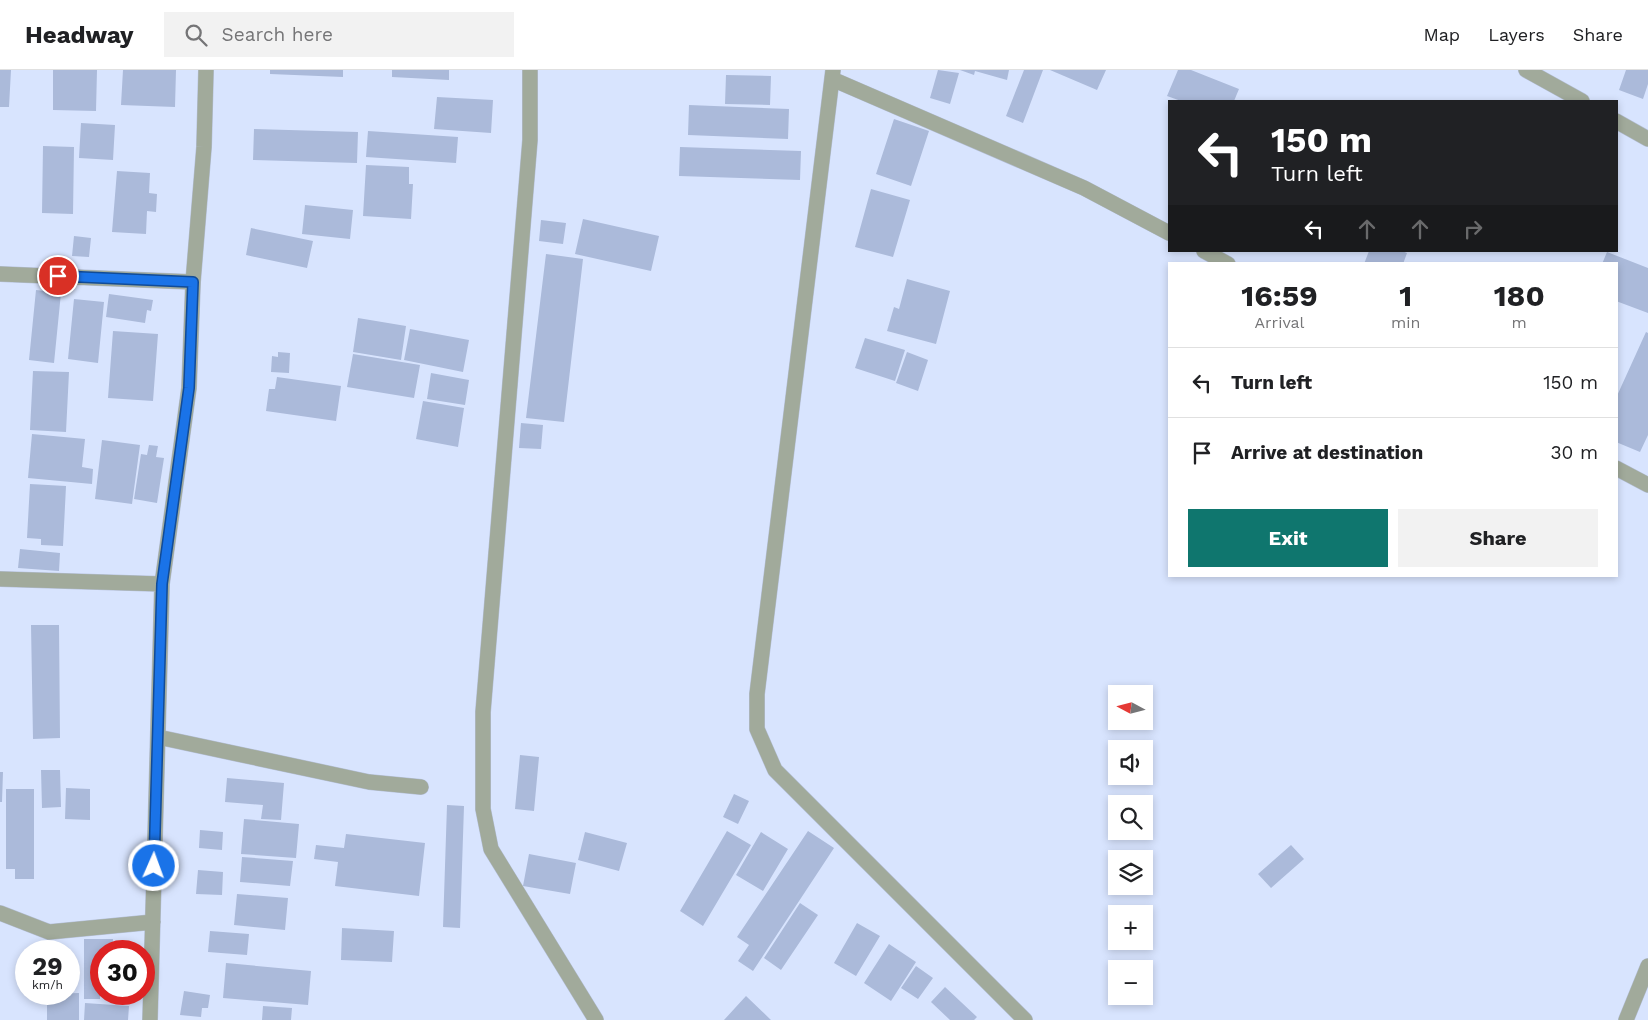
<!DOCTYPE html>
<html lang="en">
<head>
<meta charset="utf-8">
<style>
	body { margin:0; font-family:"Work Sans",sans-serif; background:#f2f2f2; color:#202124; height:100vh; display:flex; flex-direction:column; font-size:19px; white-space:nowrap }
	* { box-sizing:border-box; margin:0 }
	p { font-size:16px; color:#757577 }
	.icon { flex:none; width:28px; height:28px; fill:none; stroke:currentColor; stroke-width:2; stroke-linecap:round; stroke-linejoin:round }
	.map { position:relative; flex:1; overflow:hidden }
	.sheet { position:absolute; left:1168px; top:192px; width:450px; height:315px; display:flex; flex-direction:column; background:#fff; border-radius:0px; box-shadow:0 2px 8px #0003 }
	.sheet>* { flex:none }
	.guide { position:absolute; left:1168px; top:30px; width:450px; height:152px; border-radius:0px; box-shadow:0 2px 8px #0003; background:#202124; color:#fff; overflow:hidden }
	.needle { width:32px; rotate:277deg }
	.tools { position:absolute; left:1108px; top:615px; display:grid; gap:10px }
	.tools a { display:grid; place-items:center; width:45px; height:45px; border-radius:0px; background:#fff; box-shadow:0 2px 8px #0003; font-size:25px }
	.speed { position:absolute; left:15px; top:870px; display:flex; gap:10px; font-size:25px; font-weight:700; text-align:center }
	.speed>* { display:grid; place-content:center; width:65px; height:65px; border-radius:50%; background:#fff; box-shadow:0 2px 8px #0003; line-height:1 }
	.speed small { font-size:12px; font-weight:400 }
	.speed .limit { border:8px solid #d22; background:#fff; color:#111 }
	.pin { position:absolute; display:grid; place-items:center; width:42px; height:42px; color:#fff; margin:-21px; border:2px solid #fff; border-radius:50%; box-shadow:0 1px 5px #0007 }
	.me { position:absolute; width:55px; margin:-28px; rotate:2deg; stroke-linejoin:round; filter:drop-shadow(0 0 4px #0008) }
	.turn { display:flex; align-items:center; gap:18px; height:105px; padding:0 20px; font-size:22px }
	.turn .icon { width:65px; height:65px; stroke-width:2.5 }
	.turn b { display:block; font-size:35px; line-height:42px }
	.lanes { display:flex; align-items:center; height:48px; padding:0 20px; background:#0003; justify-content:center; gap:25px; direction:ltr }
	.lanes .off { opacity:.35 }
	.eta { display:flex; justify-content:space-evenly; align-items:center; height:85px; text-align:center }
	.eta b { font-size:30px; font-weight:700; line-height:35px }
	.primary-button { display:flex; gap:10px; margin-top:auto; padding:10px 20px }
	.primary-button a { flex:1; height:58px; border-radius:0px; background:#0f766e; color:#fff; font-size:20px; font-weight:700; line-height:58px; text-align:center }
	.primary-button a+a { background:#f2f2f2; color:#202124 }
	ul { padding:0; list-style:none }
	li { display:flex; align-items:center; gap:15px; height:70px; padding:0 20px; border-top:1px solid #e0e0e0 }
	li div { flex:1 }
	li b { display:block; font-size:19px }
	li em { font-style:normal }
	header { display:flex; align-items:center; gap:30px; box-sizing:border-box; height:70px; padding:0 25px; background:#fff; border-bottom:1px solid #e0e0e0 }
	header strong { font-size:24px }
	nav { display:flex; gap:28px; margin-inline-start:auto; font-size:18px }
	.search { width:350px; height:45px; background:#f2f2f2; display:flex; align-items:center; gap:12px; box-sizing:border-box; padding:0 18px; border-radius:0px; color:#757577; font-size:19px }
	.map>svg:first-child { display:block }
</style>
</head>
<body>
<header>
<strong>Headway</strong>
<div class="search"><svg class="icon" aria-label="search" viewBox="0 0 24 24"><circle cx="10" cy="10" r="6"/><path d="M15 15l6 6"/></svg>Search here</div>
<nav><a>Map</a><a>Layers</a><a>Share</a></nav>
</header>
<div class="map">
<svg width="1648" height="950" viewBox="0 0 1648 950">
	<rect width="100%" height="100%" fill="#d8e4fe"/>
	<path fill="#abbada" d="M 0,0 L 11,0 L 9,37 L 0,37 Z
		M 53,0 L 97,0 L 96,41 L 53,40 Z
		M 123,0 L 176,0 L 175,37 L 121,35 Z
		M 270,0 L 343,0 L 343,7 L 270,4 Z
		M 392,0 L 449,0 L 449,10 L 392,7 Z
		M 938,0 L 959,3 L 950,34 L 930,28 Z
		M 960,0 L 1009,0 L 1007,10 L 975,1 L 974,5 Z
		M 1024,0 L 1043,0 L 1023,53 L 1006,46 Z
		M 1050,0 L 1106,0 L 1097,20 Z
		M 1178,0 L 1191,0 L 1239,19 L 1234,31 L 1181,31 L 1167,26 Z
		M 1626,0 L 1648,0 L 1648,14 L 1643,29 L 1619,20 Z
		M 726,5 L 771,6 L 770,35 L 725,34 Z
		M 437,27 L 493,30 L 491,63 L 434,59 Z
		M 689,35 L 789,39 L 788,69 L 688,65 Z
		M 894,49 L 929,61 L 911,116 L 876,104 Z
		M 81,53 L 115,55 L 113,90 L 79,88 Z
		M 254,59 L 358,62 L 357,93 L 253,90 Z
		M 368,61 L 458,67 L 456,93 L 366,87 Z
		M 43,76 L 74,77 L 73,144 L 42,143 Z
		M 680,77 L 801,81 L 800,110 L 679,106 Z
		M 366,95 L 409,97 L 409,114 L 413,114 L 411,149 L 363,146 Z
		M 117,101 L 150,103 L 149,123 L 157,124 L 156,142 L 147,141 L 146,164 L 112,162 Z
		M 871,119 L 910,130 L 893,187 L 855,177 Z
		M 305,135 L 353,140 L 350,169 L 302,164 Z
		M 583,149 L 659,166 L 651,201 L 575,184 Z
		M 541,150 L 566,153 L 563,174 L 539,171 Z
		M 251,158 L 313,171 L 307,198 L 246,185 Z
		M 74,166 L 91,168 L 89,187 L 72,186 Z
		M 1369,181 L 1402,181 L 1407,183 L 1403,194 L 1364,194 Z
		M 1607,182 L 1648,198 L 1648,243 L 1616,231 L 1616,194 L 1602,194 Z
		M 546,184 L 583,189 L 564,352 L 526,348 Z
		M 907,209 L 950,221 L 936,274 L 887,261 L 894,237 L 899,239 Z
		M 36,220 L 61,223 L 54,293 L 29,290 Z
		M 109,224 L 153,230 L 151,241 L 147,240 L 145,253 L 106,247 Z
		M 74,229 L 104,232 L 98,293 L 68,289 Z
		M 358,248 L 406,256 L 401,290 L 353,282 Z
		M 410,259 L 469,270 L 463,302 L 404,290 Z
		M 113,261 L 158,264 L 153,331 L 108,328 Z
		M 1646,262 L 1648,263 L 1648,365 L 1640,382 L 1616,372 L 1616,328 Z
		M 865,268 L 905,280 L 895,311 L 855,298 Z
		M 278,282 L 290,283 L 289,303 L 271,302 L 272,286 L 278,287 Z
		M 907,282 L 928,290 L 918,321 L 896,313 Z
		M 353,284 L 420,295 L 414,328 L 347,317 Z
		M 33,301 L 69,302 L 66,362 L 30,360 Z
		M 431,303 L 469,310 L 465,335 L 427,329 Z
		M 277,307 L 341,316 L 336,351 L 266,341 L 269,319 L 275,319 Z
		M 423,331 L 464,338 L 458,377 L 416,369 Z
		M 521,353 L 543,355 L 541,379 L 519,378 Z
		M 32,364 L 85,369 L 82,397 L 93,399 L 92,414 L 28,408 Z
		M 102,370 L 140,375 L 132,434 L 95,429 Z
		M 149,375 L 158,376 L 156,387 L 164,388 L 157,433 L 134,429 L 141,384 L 147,385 Z
		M 30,414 L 66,416 L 63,476 L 41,475 L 41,469 L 27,468 Z
		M 20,479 L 60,483 L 59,501 L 18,498 Z
		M 31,555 L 59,555 L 60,668 L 33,669 Z
		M 520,685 L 539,687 L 534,741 L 515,739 Z
		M 41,700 L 60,700 L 61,737 L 42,738 Z
		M 0,702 L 3,702 L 2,732 L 0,732 Z
		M 227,708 L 284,713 L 281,750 L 261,749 L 263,735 L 225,732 Z
		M 66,718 L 90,719 L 90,750 L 65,749 Z
		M 6,719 L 34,719 L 34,809 L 15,809 L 15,799 L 6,799 Z
		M 734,724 L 749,731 L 738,754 L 723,747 Z
		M 447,735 L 464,736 L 460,858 L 443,857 Z
		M 244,749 L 299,754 L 296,788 L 241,784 Z
		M 200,760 L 223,762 L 222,780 L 199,778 Z
		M 727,761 L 751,775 L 703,856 L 680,841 Z
		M 808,761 L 834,778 L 753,901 L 738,891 L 749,875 L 737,867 Z
		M 585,762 L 627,773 L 619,801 L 578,790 Z
		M 761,762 L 788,779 L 763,821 L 736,805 Z
		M 346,764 L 425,773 L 419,826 L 335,816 L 338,792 L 314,789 L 316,775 L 344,778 Z
		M 1291,775 L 1304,789 L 1271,818 L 1258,804 Z
		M 529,784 L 576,793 L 570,824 L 523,816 Z
		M 242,787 L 293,791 L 290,816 L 240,812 Z
		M 198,800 L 223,802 L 222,825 L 196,824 Z
		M 237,824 L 288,828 L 285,860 L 234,855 Z
		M 800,833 L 818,845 L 781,900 L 764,888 Z
		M 857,853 L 880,866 L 856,906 L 834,893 Z
		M 342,858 L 394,861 L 392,892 L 341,890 Z
		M 210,861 L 249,864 L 247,885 L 208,882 Z
		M 84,869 L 113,869 L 112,881 L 101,881 L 100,929 L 84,929 Z
		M 889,874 L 916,892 L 891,931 L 864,913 Z
		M 226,893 L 311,901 L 308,935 L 223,928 Z
		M 916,896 L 933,908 L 918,929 L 901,918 Z
		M 945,917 L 977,947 L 974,950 L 950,950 L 931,932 Z
		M 184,921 L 210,925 L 208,938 L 202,938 L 201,947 L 180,945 Z
		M 79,923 L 79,950 L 47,950 L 47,924 Z
		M 746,926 L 771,950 L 724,950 Z
		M 85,933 L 129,936 L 128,950 L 84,950 Z
		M 263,936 L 292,938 L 291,950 L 262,950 Z"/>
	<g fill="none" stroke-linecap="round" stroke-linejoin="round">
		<g stroke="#b4bfd6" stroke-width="16">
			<path id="minor" d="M 530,0 L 530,70 L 483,642 L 483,739 L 491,779 L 596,950
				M 833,0 L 757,624 L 757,659 L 775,700 L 1025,950
				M 1526,0 L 1582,31
				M 832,9 L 1084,118 L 1169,163
				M 1616,51 L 1648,69
				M 1204,181 L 1228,194
				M 0,204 L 193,212
				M 1616,398 L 1648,415
				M 0,509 L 162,514
				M 158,667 L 369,712 L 421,717
				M 0,843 L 49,862 L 153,852
				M 150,950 L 162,514 L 189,318 L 193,212 L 204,77 L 206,0
				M 1626,950 L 1648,896"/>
		</g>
		<use href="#minor" stroke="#a1aa9b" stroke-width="15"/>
	</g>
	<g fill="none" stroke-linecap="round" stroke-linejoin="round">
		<g stroke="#114b97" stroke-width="12">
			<path id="route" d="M 58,206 L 193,212 L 189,318 L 162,514 L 154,796"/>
		</g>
		<use href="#route" stroke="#1a73e8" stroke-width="9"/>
	</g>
</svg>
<div class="tools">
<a><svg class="needle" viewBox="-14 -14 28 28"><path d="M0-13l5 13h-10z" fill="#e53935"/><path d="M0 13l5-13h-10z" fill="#757577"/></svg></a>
<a><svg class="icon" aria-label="sound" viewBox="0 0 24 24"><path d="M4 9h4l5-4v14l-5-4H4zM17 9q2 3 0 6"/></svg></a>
<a><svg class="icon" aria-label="search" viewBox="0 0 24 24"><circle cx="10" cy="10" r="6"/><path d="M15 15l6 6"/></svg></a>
<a><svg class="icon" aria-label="layers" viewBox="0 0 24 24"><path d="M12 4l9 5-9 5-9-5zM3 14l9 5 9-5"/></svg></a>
<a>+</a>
<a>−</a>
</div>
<div class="speed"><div>29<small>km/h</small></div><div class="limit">30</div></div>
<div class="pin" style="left:58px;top:206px;background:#d93025"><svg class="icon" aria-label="arrive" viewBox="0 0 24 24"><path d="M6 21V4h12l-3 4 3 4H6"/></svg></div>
<svg class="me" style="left:154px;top:796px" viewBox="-20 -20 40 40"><circle r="17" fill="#1a73e8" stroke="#fff" stroke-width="3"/><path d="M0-11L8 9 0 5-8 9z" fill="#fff"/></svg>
<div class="guide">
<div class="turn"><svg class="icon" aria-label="left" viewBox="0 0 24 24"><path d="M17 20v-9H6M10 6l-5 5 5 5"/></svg><div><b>150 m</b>Turn left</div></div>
<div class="lanes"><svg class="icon" aria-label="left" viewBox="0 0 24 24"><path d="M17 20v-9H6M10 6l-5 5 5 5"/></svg><svg class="icon off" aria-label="ahead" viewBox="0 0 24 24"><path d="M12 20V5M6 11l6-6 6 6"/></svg><svg class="icon off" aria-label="ahead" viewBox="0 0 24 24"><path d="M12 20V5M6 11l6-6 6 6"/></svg><svg class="icon off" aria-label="right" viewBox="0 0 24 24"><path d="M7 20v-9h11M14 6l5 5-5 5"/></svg></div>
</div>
<section class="sheet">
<div class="eta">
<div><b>16:59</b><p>Arrival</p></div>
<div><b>1</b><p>min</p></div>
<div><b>180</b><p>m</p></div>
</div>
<ul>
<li><svg class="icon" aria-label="left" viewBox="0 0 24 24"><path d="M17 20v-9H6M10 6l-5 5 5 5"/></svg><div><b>Turn left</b></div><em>150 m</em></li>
<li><svg class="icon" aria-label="arrive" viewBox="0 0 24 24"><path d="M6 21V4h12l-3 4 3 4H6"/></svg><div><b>Arrive at destination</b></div><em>30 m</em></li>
</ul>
<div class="primary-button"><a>Exit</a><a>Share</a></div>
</section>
</div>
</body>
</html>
